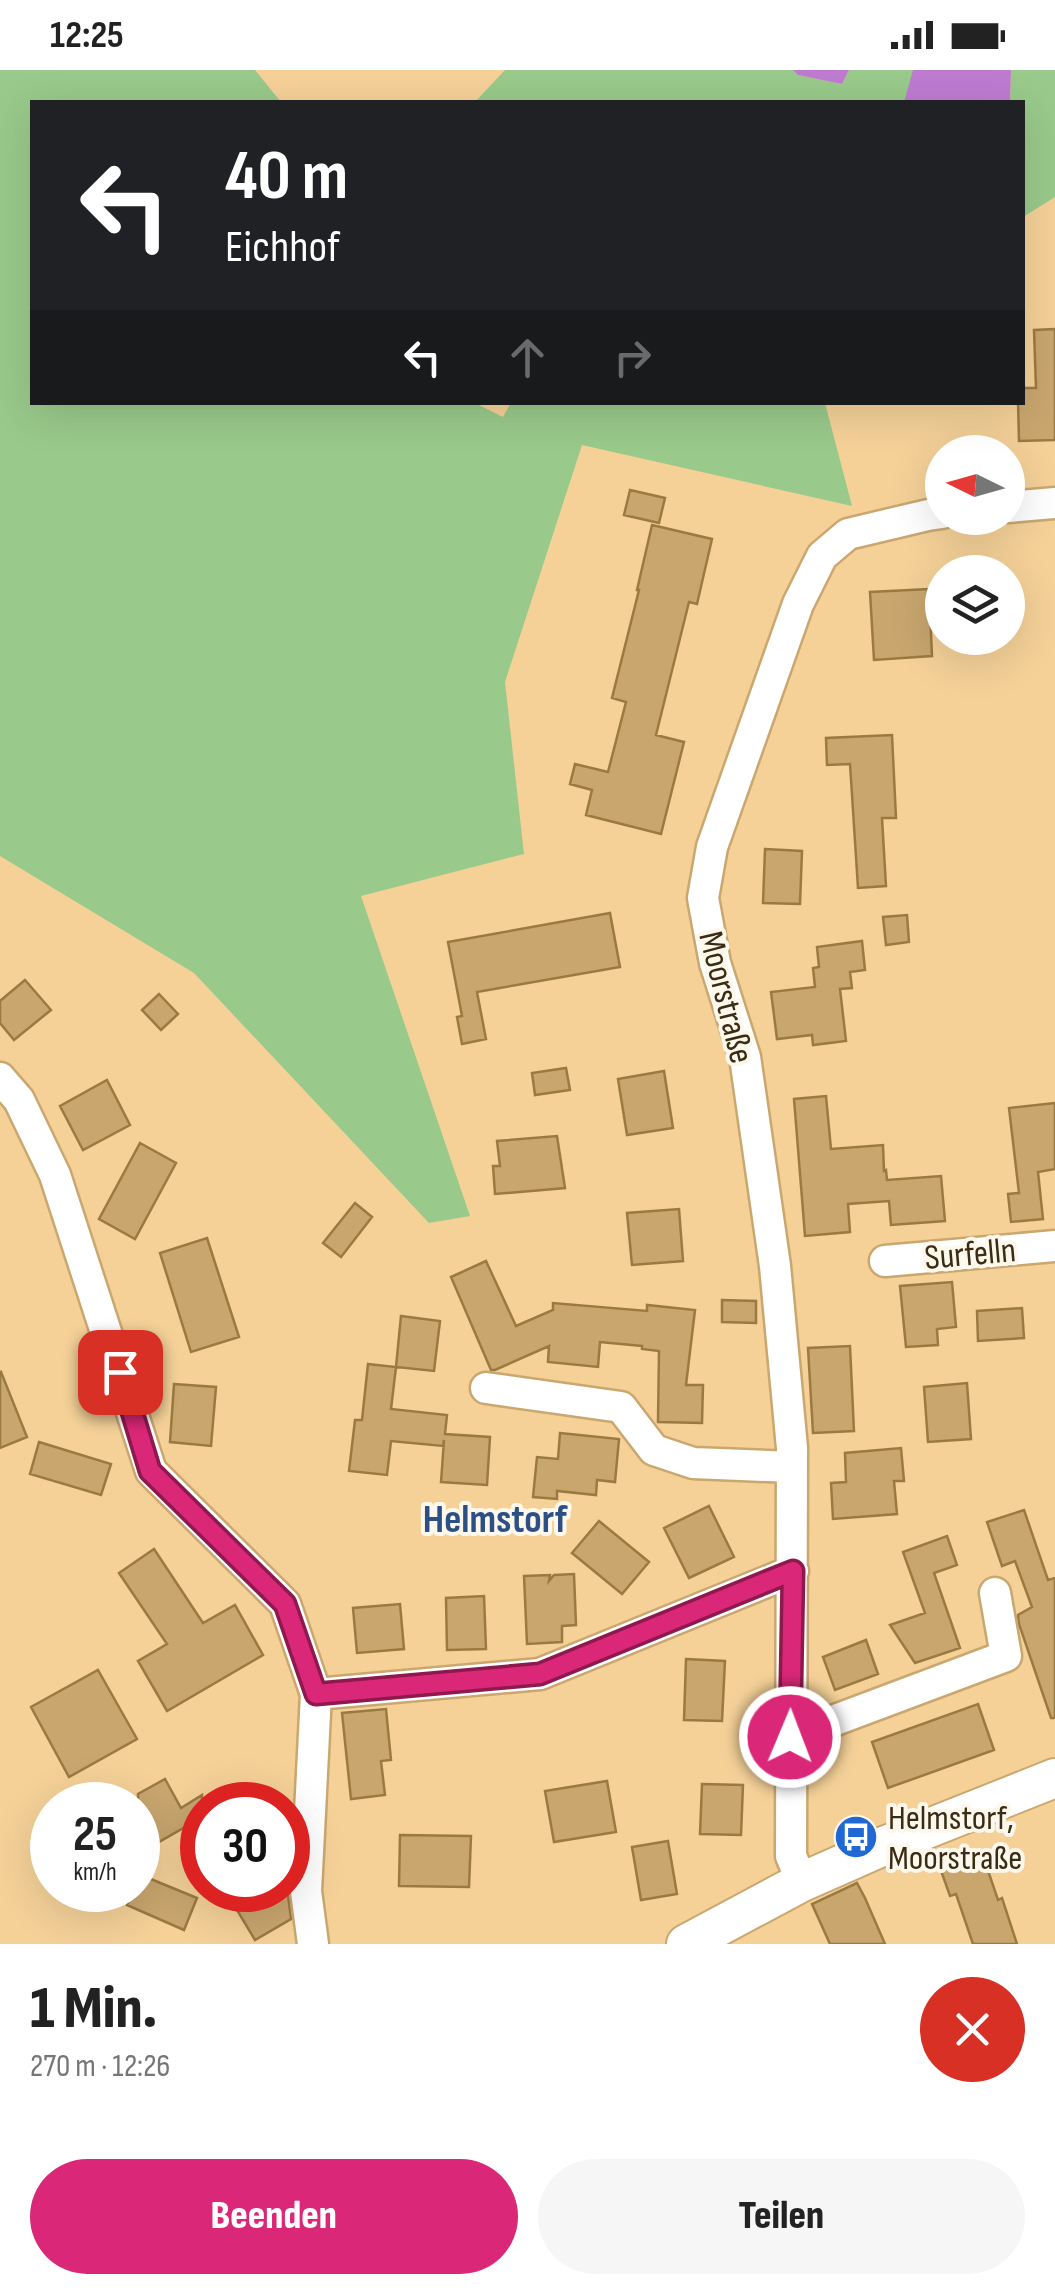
<!DOCTYPE html>
<html lang="de">
<head>
<meta charset="utf-8">
<style>
	body { margin:0; font-family:"Sofia Sans Condensed",sans-serif; background:#f6f6f6; color:#222; height:100vh; display:flex; flex-direction:column; font-size:38px; white-space:nowrap }
	* { box-sizing:border-box; margin:0 }
	p { font-size:32px; color:#767676 }
	.icon { flex:none; width:55px; height:55px; fill:none; stroke:currentColor; stroke-width:2; stroke-linecap:round; stroke-linejoin:round }
	.map { position:relative; height:1874px; overflow:hidden }
	.panel { display:flex; flex-direction:column; background:#fff; flex:1 }
	.panel>* { flex:none }
	.hud { position:absolute; left:30px; top:30px; width:995px; height:305px; border-radius:0px; box-shadow:0 10px 40px #0002; background:#202124; color:#fff; overflow:hidden }
	.needle { width:65px; rotate:275deg }
	.buttons { position:absolute; left:925px; top:365px; display:grid; gap:20px }
	.buttons a { display:grid; place-items:center; width:100px; height:100px; border-radius:50%; background:#fff; box-shadow:0 10px 40px #0002; font-size:50px }
	.speed { position:absolute; left:30px; top:1712px; display:flex; gap:20px; font-size:50px; font-weight:700; text-align:center }
	.speed>* { display:grid; place-content:center; width:130px; height:130px; border-radius:50%; background:#fff; box-shadow:0 10px 40px #0002; line-height:1 }
	.speed small { font-size:25px; font-weight:400 }
	.speed .limit { border:15px solid #d22; background:#fff; color:#111 }
	.pin { position:absolute; display:grid; place-items:center; width:85px; height:85px; color:#fff; margin:-42px; border-radius:20px; box-shadow:0 5px 15px #0006 }
	.me { position:absolute; width:110px; margin:-55px; rotate:1deg; stroke-linejoin:round; filter:drop-shadow(0 0 8px #0008) }
	.turn { display:flex; align-items:center; gap:35px; height:210px; padding:0 30px; font-size:45px }
	.turn .icon { width:130px; height:130px; stroke-width:2.5 }
	.turn b { display:block; font-size:70px; line-height:85px }
	.lanes { display:flex; align-items:center; height:95px; padding:0 30px; background:#0003; justify-content:center; gap:50px; direction:ltr }
	.lanes .off { opacity:.35 }
	.round { display:grid; place-items:center; flex:none; width:105px; height:105px; border-radius:52px; background:#f6f6f6 }
	.summary { display:flex; align-items:center; justify-content:space-between; height:170px; padding:0 30px }
	h1 { font-size:60px; font-weight:800; line-height:75px }
	.button { display:flex; gap:20px; margin-top:auto; padding:20px 30px }
	.button a { flex:1; height:115px; border-radius:60px; background:#db2777; color:#fff; font-size:40px; font-weight:800; line-height:115px; text-align:center }
	.button a+a { background:#f6f6f6; color:#222 }
	.status { display:flex; justify-content:space-between; align-items:center; height:70px; padding:0 50px; background:#fff; direction:ltr }
	.status svg { height:28px; fill:currentColor }
	.map>svg:first-child { display:block }
</style>
</head>
<body>
<div class="status"><b>12:25</b><svg viewBox="0 0 49 12"><path d="M0 12V9h3v3zM5 12V6h3v6zM10 12V3h3v9zM15 12V0h3v12zM26 1h20v11H26zM47 4h2v5h-2z"/></svg></div>
<div class="map">
<svg width="1055" height="1874" viewBox="0 0 1055 1874">
	<rect width="100%" height="100%" fill="#f5d198"/>
	<path fill="#99c98b" d="M 0,0 L 255,0 L 281,32 L 32,32 L 32,332 L 473,332 L 503,347 L 511,332 L 825,333 L 852,436 L 582,375 L 505,612 L 524,784 L 361,826 L 470,1146 L 429,1153 L 194,903 L 0,786 Z
		M 505,0 L 793,0 L 799,5 L 842,14 L 849,0 L 915,0 L 904,32 L 475,32 Z
		M 1011,0 L 1055,0 L 1055,127 L 1023,147 L 1022,32 L 1010,32 Z"/>
	<path fill="#be7bd0" d="M 793,0 L 849,0 L 842,14 L 798,5 Z
		M 913,0 L 1011,0 L 1010,32 L 904,32 Z"/>
	<path fill="#c9a66e" stroke="#9b7a42" stroke-width="2.5" d="M 1055,259 L 1055,370 L 1019,371 L 1018,332 L 1022,332 L 1022,318 L 1036,318 L 1034,260 Z
		M 630,420 L 665,428 L 659,453 L 624,445 Z
		M 652,455 L 712,469 L 697,534 L 689,532 L 656,665 L 684,672 L 661,764 L 586,745 L 592,720 L 570,714 L 575,694 L 608,702 L 626,632 L 612,628 L 639,520 L 637,520 Z
		M 929,519 L 932,586 L 874,590 L 870,522 Z
		M 892,665 L 896,748 L 882,748 L 886,816 L 858,818 L 850,694 L 827,695 L 826,668 Z
		M 765,779 L 802,781 L 800,834 L 763,833 Z
		M 610,843 L 620,897 L 477,922 L 486,969 L 462,974 L 457,947 L 462,946 L 448,872 Z
		M 907,845 L 909,872 L 886,875 L 883,847 Z
		M 862,871 L 865,900 L 850,902 L 852,918 L 840,919 L 846,971 L 813,975 L 812,965 L 777,969 L 771,922 L 815,917 L 813,898 L 819,897 L 817,877 Z
		M 25,910 L 51,940 L 14,970 L 0,953 L 0,931 Z
		M 159,924 L 178,944 L 161,960 L 142,940 Z
		M 566,998 L 570,1020 L 535,1025 L 532,1003 Z
		M 664,1001 L 673,1058 L 627,1065 L 618,1009 Z
		M 107,1010 L 130,1055 L 83,1080 L 60,1036 Z
		M 826,1026 L 831,1079 L 883,1075 L 884,1101 L 886,1100 L 887,1110 L 941,1106 L 945,1151 L 891,1155 L 889,1131 L 848,1134 L 850,1162 L 805,1166 L 794,1029 Z
		M 1055,1033 L 1055,1099 L 1038,1102 L 1043,1149 L 1011,1152 L 1008,1124 L 1019,1123 L 1009,1038 Z
		M 557,1066 L 565,1118 L 495,1124 L 493,1096 L 500,1096 L 497,1071 Z
		M 140,1073 L 176,1093 L 135,1169 L 99,1149 Z
		M 355,1133 L 372,1147 L 341,1187 L 323,1173 Z
		M 679,1139 L 683,1191 L 632,1195 L 627,1143 Z
		M 207,1168 L 239,1267 L 191,1282 L 160,1183 Z
		M 486,1191 L 516,1256 L 553,1240 L 553,1233 L 647,1241 L 647,1235 L 695,1240 L 686,1315 L 703,1315 L 702,1353 L 658,1352 L 659,1281 L 642,1279 L 642,1276 L 600,1272 L 598,1297 L 548,1292 L 549,1276 L 495,1300 L 491,1300 L 451,1207 Z
		M 952,1212 L 956,1257 L 937,1259 L 938,1275 L 906,1277 L 900,1216 Z
		M 722,1230 L 756,1231 L 756,1253 L 722,1252 Z
		M 1022,1238 L 1024,1268 L 978,1271 L 977,1241 Z
		M 401,1246 L 440,1251 L 434,1301 L 396,1297 Z
		M 850,1276 L 854,1361 L 813,1363 L 808,1278 Z
		M 368,1294 L 396,1297 L 391,1339 L 447,1345 L 445,1364 L 490,1367 L 487,1415 L 441,1412 L 444,1370 L 443,1376 L 391,1371 L 387,1405 L 349,1401 L 355,1350 L 362,1350 Z
		M 1,1302 L 27,1367 L 0,1378 L 0,1303 Z
		M 967,1313 L 971,1369 L 928,1372 L 924,1317 Z
		M 174,1314 L 216,1317 L 211,1376 L 170,1372 Z
		M 560,1363 L 619,1369 L 615,1412 L 597,1410 L 596,1425 L 557,1421 L 557,1429 L 533,1427 L 537,1387 L 558,1389 Z
		M 39,1372 L 111,1394 L 101,1425 L 30,1404 Z
		M 901,1378 L 904,1411 L 894,1411 L 897,1444 L 833,1449 L 831,1413 L 846,1412 L 845,1383 Z
		M 709,1436 L 734,1487 L 689,1508 L 664,1458 Z
		M 1024,1440 L 1048,1510 L 1055,1508 L 1055,1648 L 1051,1648 L 1019,1554 L 1018,1545 L 1032,1537 L 1015,1491 L 1002,1496 L 987,1452 Z
		M 599,1451 L 649,1492 L 622,1524 L 572,1483 Z
		M 947,1466 L 957,1495 L 934,1503 L 960,1578 L 915,1593 L 890,1555 L 925,1543 L 903,1482 Z
		M 154,1479 L 203,1553 L 235,1535 L 263,1585 L 167,1641 L 138,1591 L 167,1574 L 119,1503 Z
		M 574,1504 L 576,1555 L 562,1556 L 562,1572 L 527,1574 L 524,1506 L 550,1505 L 549,1511 L 554,1505 Z
		M 484,1526 L 486,1579 L 447,1580 L 446,1528 Z
		M 400,1534 L 404,1579 L 357,1583 L 353,1538 Z
		M 866,1570 L 878,1604 L 835,1620 L 823,1587 Z
		M 686,1589 L 725,1591 L 722,1651 L 684,1650 Z
		M 98,1600 L 137,1669 L 69,1707 L 31,1637 Z
		M 978,1634 L 994,1680 L 888,1718 L 872,1672 Z
		M 386,1639 L 391,1690 L 381,1691 L 385,1725 L 351,1729 L 342,1643 Z
		M 165,1709 L 181,1738 L 202,1725 L 202,1782 L 187,1756 L 138,1784 L 138,1724 Z
		M 607,1711 L 616,1762 L 554,1772 L 545,1721 Z
		M 702,1714 L 743,1715 L 741,1765 L 700,1764 Z
		M 400,1765 L 471,1766 L 469,1817 L 399,1816 Z
		M 668,1771 L 677,1824 L 641,1830 L 632,1777 Z
		M 981,1780 L 998,1830 L 1002,1828 L 1017,1874 L 973,1874 L 956,1824 L 950,1826 L 939,1795 Z
		M 141,1805 L 197,1828 L 184,1860 L 127,1835 L 134,1820 L 138,1820 Z
		M 857,1813 L 865,1828 L 885,1874 L 830,1874 L 812,1834 Z
		M 225,1820 L 285,1820 L 288,1825 L 291,1849 L 255,1870 Z"/>
	<g fill="none" stroke-linecap="round" stroke-linejoin="round">
		<g stroke="#caa76f" stroke-width="35">
			<path id="minor" d="M 1008,437 L 1055,433
				M 0,1008 L 19,1030 L 55,1105 L 151,1401 L 285,1534 L 316,1624 L 306,1821 L 313,1874
				M 885,1191 L 1055,1176
				M 486,1318 L 621,1337 L 654,1380 L 693,1393 L 792,1397
				M 316,1624 L 540,1604 L 793,1501
				M 790,1667 L 1006,1586 L 995,1523
				M 802,1812 L 791,1786 L 792,1378 L 775,1196 L 745,987 L 715,893 L 703,828 L 712,777 L 798,534 L 822,486 L 848,464 L 928,445 L 942,443"/>
		</g>
		<g stroke="#caa76f" stroke-width="42">
			<path id="major" d="M 686,1874 L 802,1812 L 879,1778 L 1055,1708"/>
		</g>
		<use href="#minor" stroke="#fff" stroke-width="30"/>
		<use href="#major" stroke="#fff" stroke-width="38"/>
	</g>
	<g fill="none" stroke-linecap="round" stroke-linejoin="round">
		<g stroke="#8e194d" stroke-width="25">
			<path id="route" d="M 120,1302 L 150,1401 L 285,1534 L 316,1624 L 540,1604 L 793,1501 L 790,1667"/>
		</g>
		<use href="#route" stroke="#db2777" stroke-width="18"/>
	</g>
	<defs>
		<g id="bus-disc" transform="scale(2.25)"><circle r="9.5" fill="#2068d4" stroke="#fef7ec"/><path d="M-5-6H5V4H4V6H2V4H-2V6H-4V4H-5ZM-3.5-4V0h7V-4ZM-3.5 1.2v1.5H-2V1.2ZM2 1.2v1.5H3.5V1.2Z" fill="#fff"/></g>
	</defs>
	<g fill-rule="evenodd">
		<use href="#bus-disc" x="856" y="1767"/>
	</g>
	<g text-anchor="middle" stroke-width="8" stroke-linejoin="round" paint-order="stroke">
		<g font-size="35" fill="#392b14" stroke="#fef7ec">
			<text transform="translate(727 927) rotate(76)" y="12">Moorstraße</text>
			<text transform="translate(970 1183) rotate(-5)" y="12">Surfelln</text>
		</g>
		<g font-size="35" fill="#392b14" stroke="#fef7ec" text-anchor="start">
			<text x="888" y="1759">Helmstorf,<tspan x="888" dy="40">Moorstraße</tspan></text>
		</g>
		<g font-size="40" font-weight="bold" fill="#2c5086" stroke="#fef7ec">
			<text x="495" y="1462">Helmstorf</text>
		</g>
	</g>
</svg>
<div class="buttons">
<a><svg class="needle" viewBox="-14 -14 28 28"><path d="M0-13l5 13h-10z" fill="#e53935"/><path d="M0 13l5-13h-10z" fill="#767676"/></svg></a>
<a><svg class="icon" aria-label="layers" viewBox="0 0 24 24"><path d="M12 4l9 5-9 5-9-5zM3 14l9 5 9-5"/></svg></a>
</div>
<div class="speed"><div>25<small>km/h</small></div><div class="limit">30</div></div>
<div class="pin" style="left:120px;top:1302px;background:#d93025"><svg class="icon" aria-label="arrive" viewBox="0 0 24 24"><path d="M6 21V4h12l-3 4 3 4H6"/></svg></div>
<svg class="me" style="left:790px;top:1667px" viewBox="-20 -20 40 40"><circle r="17" fill="#db2777" stroke="#fff" stroke-width="3"/><path d="M0-11L8 9 0 5-8 9z" fill="#fff"/></svg>
<div class="hud">
<div class="turn"><svg class="icon" aria-label="left" viewBox="0 0 24 24"><path d="M17 20v-9H6M10 6l-5 5 5 5"/></svg><div><b>40 m</b>Eichhof</div></div>
<div class="lanes"><svg class="icon" aria-label="left" viewBox="0 0 24 24"><path d="M17 20v-9H6M10 6l-5 5 5 5"/></svg><svg class="icon off" aria-label="ahead" viewBox="0 0 24 24"><path d="M12 20V5M6 11l6-6 6 6"/></svg><svg class="icon off" aria-label="right" viewBox="0 0 24 24"><path d="M7 20v-9h11M14 6l5 5-5 5"/></svg></div>
</div>
</div>
<section class="panel">
<div class="summary"><div><h1>1 Min.</h1><p>270 m · 12:26</p></div><a class="round" style="background:#d93025;color:#fff"><svg class="icon" aria-label="close" viewBox="0 0 24 24"><path d="M6 6l12 12M18 6L6 18"/></svg></a></div>
<div class="button"><a>Beenden</a><a>Teilen</a></div>
</section>
</body>
</html>
